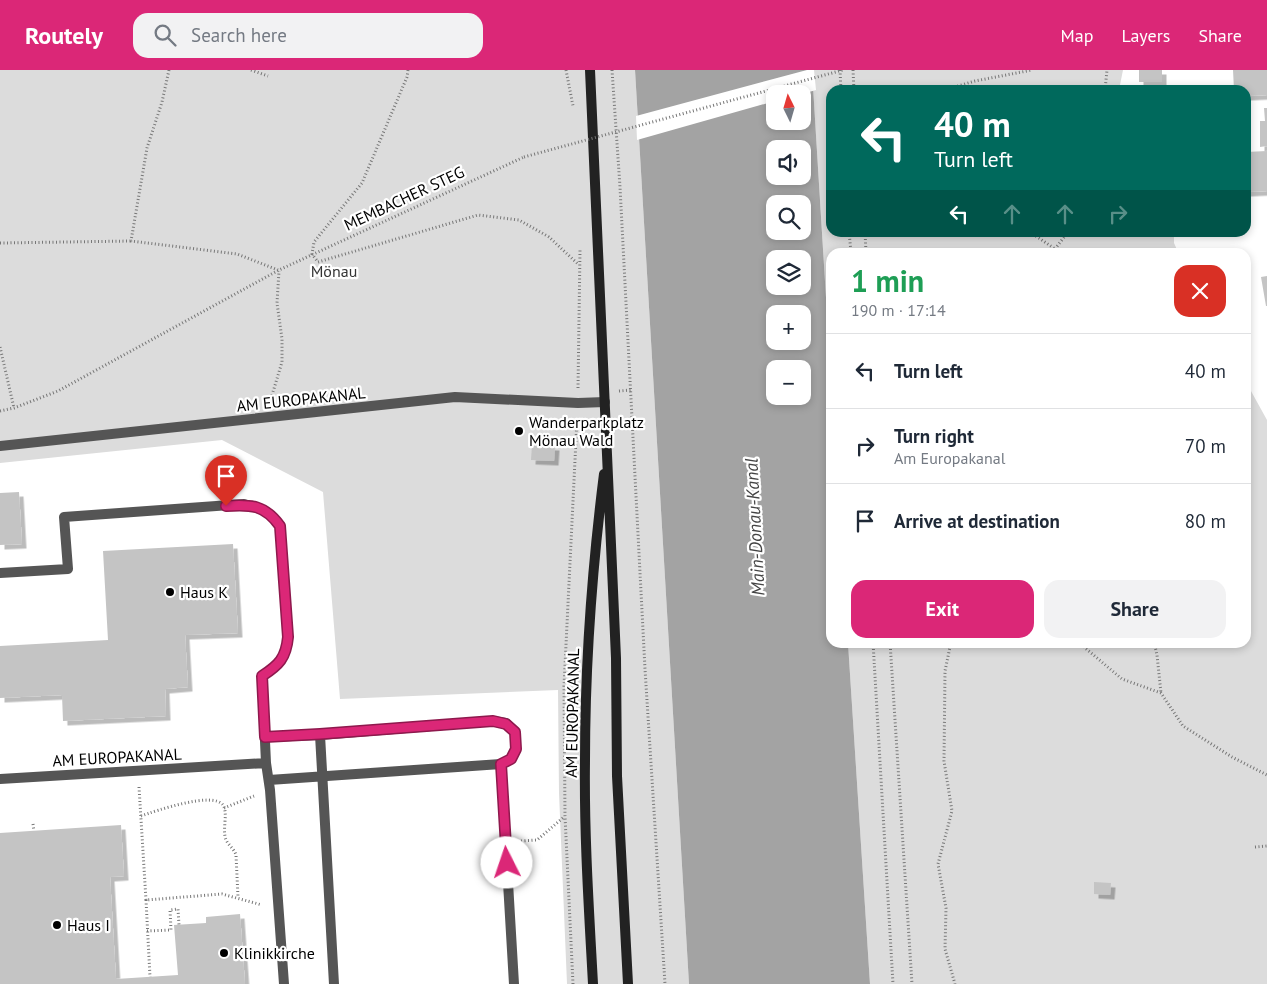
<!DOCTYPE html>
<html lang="en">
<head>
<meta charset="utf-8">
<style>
	body { margin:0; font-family:"PT Sans",sans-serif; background:#f2f2f3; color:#1f2937; height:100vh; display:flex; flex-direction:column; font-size:19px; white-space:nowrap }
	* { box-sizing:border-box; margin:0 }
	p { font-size:16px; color:#747a83 }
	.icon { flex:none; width:28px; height:28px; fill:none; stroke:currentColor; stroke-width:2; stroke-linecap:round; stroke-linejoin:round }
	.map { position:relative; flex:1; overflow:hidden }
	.side { position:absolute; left:826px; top:178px; width:425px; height:400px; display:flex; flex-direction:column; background:#fff; border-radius:15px; box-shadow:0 2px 8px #0003 }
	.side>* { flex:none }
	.guide { position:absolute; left:826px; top:15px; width:425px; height:152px; border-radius:15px; box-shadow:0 2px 8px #0003; background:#00695c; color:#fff; overflow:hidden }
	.needle { width:32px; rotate:355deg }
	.fabs { position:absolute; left:766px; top:15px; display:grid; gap:10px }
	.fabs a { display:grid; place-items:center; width:45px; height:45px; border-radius:10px; background:#fff; box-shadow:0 2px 8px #0003; font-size:25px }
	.pin { position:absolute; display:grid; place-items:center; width:42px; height:42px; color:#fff; margin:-51px -21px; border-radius:50% 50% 50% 0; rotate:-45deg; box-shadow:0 0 5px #0007 }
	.pin .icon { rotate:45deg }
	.me { position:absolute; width:55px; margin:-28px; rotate:356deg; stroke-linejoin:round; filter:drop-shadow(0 0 4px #0008) }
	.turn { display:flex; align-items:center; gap:18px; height:105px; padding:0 25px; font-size:22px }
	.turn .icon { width:65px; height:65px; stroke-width:2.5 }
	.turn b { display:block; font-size:35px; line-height:42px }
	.lanes { display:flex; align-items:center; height:48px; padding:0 25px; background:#0003; justify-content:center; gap:25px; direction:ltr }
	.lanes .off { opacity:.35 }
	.round { display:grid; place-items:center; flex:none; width:52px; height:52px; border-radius:15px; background:#f2f2f3 }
	.summary { display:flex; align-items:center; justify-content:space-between; height:85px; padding:0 25px }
	h1 { font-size:30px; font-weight:700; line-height:38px; color:#1e9e55 }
	.primary-button { display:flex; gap:10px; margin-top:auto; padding:10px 25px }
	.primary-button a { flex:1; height:58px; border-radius:15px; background:#db2777; color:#fff; font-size:20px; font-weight:700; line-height:58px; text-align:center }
	.primary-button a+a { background:#f2f2f3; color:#1f2937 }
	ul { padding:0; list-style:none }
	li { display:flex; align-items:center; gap:15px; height:75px; padding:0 25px; border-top:1px solid #e0e1e3 }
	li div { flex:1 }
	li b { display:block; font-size:19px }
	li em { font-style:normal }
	header { display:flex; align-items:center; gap:30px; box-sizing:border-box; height:70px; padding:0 25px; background:#db2777; color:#fff }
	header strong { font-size:24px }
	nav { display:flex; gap:28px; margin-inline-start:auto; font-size:18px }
	.search { width:350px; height:45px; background:#f2f2f3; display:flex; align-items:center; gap:12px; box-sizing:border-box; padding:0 18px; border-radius:15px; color:#747a83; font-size:19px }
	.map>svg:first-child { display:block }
</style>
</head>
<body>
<header>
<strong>Routely</strong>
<div class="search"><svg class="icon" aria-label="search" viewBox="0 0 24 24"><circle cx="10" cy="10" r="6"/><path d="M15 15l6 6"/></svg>Search here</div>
<nav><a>Map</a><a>Layers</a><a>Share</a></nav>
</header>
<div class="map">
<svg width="1267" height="914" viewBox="0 0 1267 914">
	<defs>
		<filter id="shadow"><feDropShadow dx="4.5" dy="4.5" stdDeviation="0" flood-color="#0004"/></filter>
	</defs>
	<rect width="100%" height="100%" fill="#fff"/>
	<path fill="#dcdcdc" d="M 0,0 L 635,0 L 689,914 L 567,914 L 559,723 L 558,620 L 340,629 L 323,422 L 222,370 L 0,393 Z
		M 812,0 L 1123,0 L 1119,20 L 831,20 L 831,162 L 1174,163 L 1174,173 L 1178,182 L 831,182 L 831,309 Z
		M 1246,312 L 1267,350 L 1267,914 L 870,914 L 848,573 L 1246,572 Z"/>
	<path fill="#a3a3a3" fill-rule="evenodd" d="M 635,0 L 812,0 L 831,309 L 831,572 L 848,573 L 870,914 L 689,914 ZM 775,24 L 802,24 L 802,51 L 775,51 ZM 775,79 L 802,79 L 802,106 L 775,106 ZM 775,134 L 802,134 L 802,161 L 775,161 ZM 775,189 L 802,189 L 802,216 L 775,216 ZM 775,244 L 802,244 L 802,271 L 775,271 ZM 775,299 L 802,299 L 802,326 L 775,326 Z"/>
	<path fill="#fff" d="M 807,0 L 814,0 L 816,20 L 802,24 L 775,24 L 775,31 L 637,70 L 636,46 Z"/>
	<path fill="#c4c4c4" filter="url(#shadow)" d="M 1139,0 L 1162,0 L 1162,12 L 1139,12 Z
		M 1233,0 L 1267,0 L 1267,25 L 1246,26 L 1246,20 L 1234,20 Z
		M 1264,38 L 1267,38 L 1267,76 L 1260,77 L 1260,51 L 1265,51 Z
		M 1267,81 L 1267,121 L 1246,122 L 1246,82 Z
		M 1267,206 L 1267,236 L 1266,236 L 1261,207 Z
		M 532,375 L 555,376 L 554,391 L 531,390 Z
		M 19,422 L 22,474 L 0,475 L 0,423 Z
		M 233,474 L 238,563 L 185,565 L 188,617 L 165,619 L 166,646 L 63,651 L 62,625 L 0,628 L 0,576 L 108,570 L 103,481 Z
		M 121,755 L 124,806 L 110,807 L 116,909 L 178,905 L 174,855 L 206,853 L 206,847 L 240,844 L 245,914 L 0,914 L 0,763 Z
		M 1094,812 L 1111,813 L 1110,825 L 1094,824 Z"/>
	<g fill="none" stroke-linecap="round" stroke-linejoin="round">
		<path stroke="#777" stroke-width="3" stroke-dasharray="1 2.5" stroke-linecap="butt" d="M 169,0 L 162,32 L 147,78 L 131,171 L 237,184 L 278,200
			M 251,0 L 268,6
			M 408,0 L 407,7 L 362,113 L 314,172 L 312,184 L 318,192 L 478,145 L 519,150 L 549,167 L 579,195
			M 566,0 L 573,36
			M 612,0 L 620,117 L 645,599 L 665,914
			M 840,0 L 841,20
			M 853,0 L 854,20
			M 944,20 L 975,11 L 1032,0
			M 1105,20 L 1107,0
			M 849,162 L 851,182
			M 865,162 L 866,182
			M 1030,162 L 1055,179
			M 0,173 L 131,171
			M 1057,182 L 1055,179 L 1068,162
			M 0,277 L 14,338
			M 578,318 L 580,180
			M 619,321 L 631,320
			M 270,332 L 282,292 L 282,269 L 277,233 L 279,201
			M 0,341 L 14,338 L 58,321 L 279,200 L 524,87
			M 873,572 L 893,914
			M 890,572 L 912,914
			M 951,572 L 945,601 L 944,691 L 952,741 L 938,794 L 946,838 L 945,879 L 955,914
			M 1078,572 L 1122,609 L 1161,623 L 1183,656 L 1232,687 L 1267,705
			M 1154,572 L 1157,585 L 1161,623
			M 139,717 L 146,830 L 222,824 L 262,835
			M 224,738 L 254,726
			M 141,746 C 155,741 213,721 223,735 C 228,743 223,757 225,766 C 226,774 234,778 236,785 L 238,827
			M 33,754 L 34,761
			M 521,771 L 537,770 L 564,747
			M 1255,777 L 1267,776
			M 146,830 L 150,907
			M 147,861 L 171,860 L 170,840 L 178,839 L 179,855
			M 573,914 L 565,746 L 564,616 L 577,349"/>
		<path stroke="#555" stroke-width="10" d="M 0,376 L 455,327 L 578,333 L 605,332
			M 0,503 L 68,499 L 64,447 L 244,434 C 262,439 269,441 280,456 L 288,567 C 286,588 279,595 262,606 L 266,693 L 270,720 L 284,914
			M 265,667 L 320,665
			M 0,709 L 266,693
			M 269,710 L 501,694
			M 334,914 L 320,665 L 493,651 L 506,653 L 515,662 L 516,679 L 511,689 L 501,694 L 514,914"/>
		<path stroke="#222" stroke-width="10" d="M 590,0 L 616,588 L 617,706 L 628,914
			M 593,914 C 589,840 584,765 585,691 C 585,594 592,499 604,404"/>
		<path stroke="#777" stroke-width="3" stroke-dasharray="1 2.5" stroke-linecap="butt" d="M 524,87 L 843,0"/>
	</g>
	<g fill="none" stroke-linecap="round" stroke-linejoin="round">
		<g stroke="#8e194d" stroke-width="12">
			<path id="route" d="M 226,436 C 251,434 265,435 280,456 L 288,567 C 286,588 279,595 262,606 L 265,667 L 320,664 L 493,651 L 506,654 L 515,662 L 516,679 L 511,689 L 501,694 L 507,793"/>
		</g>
		<use href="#route" stroke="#db2777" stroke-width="9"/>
	</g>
	<g fill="#000" stroke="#fff" stroke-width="2">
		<circle cx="519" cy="361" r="5"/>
		<circle cx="170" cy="522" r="5"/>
		<circle cx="57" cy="855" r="5"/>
		<circle cx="224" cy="883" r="5"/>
	</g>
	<g text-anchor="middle" stroke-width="4.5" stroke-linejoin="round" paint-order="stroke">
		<g font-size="16" fill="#000" stroke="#fff">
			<text transform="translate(404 128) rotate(-25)" y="6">MEMBACHER STEG</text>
			<text transform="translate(301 329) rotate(-6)" y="6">AM EUROPAKANAL</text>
			<text transform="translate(572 643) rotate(-89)" y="6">AM EUROPAKANAL</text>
			<text transform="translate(117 687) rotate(-3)" y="6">AM EUROPAKANAL</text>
		</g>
		<g font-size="16" fill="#333" stroke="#fff">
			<text x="334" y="207">Mönau</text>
		</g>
		<g font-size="16" fill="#000" stroke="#fff" text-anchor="start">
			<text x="529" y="358">Wanderparkplatz<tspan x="529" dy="18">Mönau Wald</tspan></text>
			<text x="180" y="528">Haus K</text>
			<text x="67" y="861">Haus I</text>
			<text x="234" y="889">Klinikkirche</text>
		</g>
		<g font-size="18" font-style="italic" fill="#444" stroke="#fff">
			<text transform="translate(755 457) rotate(-93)" y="6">Main-Donau-Kanal</text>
		</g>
	</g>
</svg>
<div class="fabs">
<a><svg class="needle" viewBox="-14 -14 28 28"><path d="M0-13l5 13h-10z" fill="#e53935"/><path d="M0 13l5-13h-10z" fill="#747a83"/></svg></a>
<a><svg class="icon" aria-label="sound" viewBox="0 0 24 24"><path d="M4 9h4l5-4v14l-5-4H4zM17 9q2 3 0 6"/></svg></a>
<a><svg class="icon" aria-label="search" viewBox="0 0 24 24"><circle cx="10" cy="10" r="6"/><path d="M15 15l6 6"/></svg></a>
<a><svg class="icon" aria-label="layers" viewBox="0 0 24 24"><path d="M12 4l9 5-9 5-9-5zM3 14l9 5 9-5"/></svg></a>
<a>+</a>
<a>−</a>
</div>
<div class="pin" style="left:226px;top:436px;background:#d93025"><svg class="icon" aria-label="arrive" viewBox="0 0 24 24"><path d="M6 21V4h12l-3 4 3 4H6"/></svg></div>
<svg class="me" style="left:507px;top:793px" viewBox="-20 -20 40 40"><circle r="19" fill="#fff"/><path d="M0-13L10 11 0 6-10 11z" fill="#db2777"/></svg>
<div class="guide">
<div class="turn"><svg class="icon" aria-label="left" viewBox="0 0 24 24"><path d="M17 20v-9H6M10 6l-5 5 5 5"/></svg><div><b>40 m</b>Turn left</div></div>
<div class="lanes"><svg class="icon" aria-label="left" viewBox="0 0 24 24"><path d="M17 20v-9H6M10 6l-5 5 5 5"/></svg><svg class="icon off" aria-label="ahead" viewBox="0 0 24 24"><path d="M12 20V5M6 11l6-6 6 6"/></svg><svg class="icon off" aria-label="ahead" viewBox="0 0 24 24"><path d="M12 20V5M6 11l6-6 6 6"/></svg><svg class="icon off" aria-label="right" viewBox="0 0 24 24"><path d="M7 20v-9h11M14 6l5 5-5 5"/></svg></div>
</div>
<section class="side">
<div class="summary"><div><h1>1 min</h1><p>190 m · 17:14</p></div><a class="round" style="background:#d93025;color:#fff"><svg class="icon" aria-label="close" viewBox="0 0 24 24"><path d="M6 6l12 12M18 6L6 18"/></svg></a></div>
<ul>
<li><svg class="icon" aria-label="left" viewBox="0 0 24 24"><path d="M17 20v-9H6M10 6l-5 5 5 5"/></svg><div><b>Turn left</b></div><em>40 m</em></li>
<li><svg class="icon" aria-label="right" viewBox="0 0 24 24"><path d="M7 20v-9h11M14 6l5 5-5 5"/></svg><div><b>Turn right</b><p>Am Europakanal</p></div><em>70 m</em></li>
<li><svg class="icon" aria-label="arrive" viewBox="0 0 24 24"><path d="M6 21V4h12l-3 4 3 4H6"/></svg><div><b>Arrive at destination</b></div><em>80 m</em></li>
</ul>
<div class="primary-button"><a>Exit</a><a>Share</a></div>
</section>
</div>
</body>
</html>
